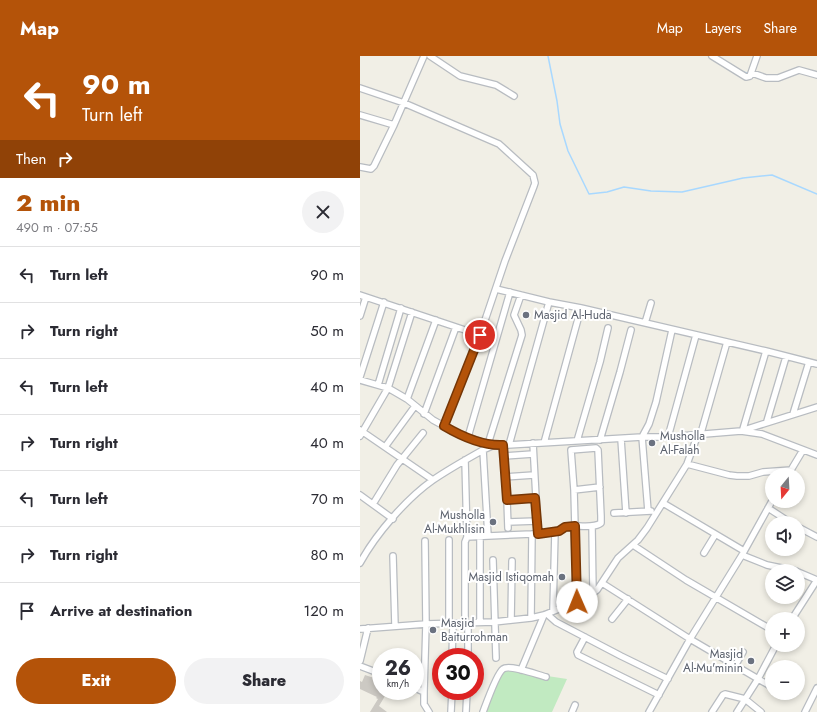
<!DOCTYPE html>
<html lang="en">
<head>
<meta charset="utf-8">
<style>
	body { margin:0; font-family:Jost,sans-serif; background:#f2f2f3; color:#2b2b33; height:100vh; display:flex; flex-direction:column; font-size:15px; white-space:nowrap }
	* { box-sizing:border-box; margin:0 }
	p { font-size:13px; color:#7c7c81 }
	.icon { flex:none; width:22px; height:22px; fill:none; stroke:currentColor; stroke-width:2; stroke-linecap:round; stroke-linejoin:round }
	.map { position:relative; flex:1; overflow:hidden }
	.drawer { display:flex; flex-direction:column; background:#fff; width:360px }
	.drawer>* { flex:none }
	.guide { background:#b45309; color:#fff; overflow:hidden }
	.needle { width:26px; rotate:198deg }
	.buttons { position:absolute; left:405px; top:412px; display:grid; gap:8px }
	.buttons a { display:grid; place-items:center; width:40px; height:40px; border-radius:50%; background:#fff; box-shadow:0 2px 6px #0003; font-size:20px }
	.speed { position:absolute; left:12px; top:592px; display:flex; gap:8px; font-size:20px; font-weight:700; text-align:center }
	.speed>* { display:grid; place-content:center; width:52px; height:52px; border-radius:50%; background:#fff; box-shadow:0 2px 6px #0003; line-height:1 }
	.speed small { font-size:10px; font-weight:400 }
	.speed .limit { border:6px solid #d22; background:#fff; color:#111 }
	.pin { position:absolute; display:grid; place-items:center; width:34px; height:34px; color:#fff; margin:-17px; border:2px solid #fff; border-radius:50%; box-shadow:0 1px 4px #0007 }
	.me { position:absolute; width:44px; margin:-22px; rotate:359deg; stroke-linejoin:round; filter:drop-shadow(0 0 3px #0008) }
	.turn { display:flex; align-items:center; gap:14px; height:84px; padding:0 16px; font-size:18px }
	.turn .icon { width:52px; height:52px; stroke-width:2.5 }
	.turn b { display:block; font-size:28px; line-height:34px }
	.then { display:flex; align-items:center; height:38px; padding:0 16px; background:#0003; gap:8px; font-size:15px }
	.round { display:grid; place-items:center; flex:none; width:42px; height:42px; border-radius:21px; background:#f2f2f3 }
	.summary { display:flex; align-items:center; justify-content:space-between; height:68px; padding:0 16px }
	h1 { font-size:24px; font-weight:800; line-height:30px; color:#b45309 }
	.action { display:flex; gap:8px; margin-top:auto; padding:8px 16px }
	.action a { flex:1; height:46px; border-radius:24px; background:#b45309; color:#fff; font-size:16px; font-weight:800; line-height:46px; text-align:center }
	.action a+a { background:#f2f2f3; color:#2b2b33 }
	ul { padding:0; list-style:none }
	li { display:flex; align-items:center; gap:12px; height:56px; padding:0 16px; border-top:1px solid #e1e1e2 }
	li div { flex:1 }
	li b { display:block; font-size:15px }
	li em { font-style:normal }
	header { display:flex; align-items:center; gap:24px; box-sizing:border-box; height:56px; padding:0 20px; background:#b45309; color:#fff }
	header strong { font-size:19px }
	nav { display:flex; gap:22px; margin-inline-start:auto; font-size:14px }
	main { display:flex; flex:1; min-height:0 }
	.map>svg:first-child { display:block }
</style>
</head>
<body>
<header>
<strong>Map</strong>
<nav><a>Map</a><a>Layers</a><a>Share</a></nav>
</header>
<main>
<section class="drawer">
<div class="guide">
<div class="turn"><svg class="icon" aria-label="left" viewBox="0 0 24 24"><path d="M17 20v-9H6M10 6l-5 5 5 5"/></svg><div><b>90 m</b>Turn left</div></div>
<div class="then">Then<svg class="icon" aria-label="right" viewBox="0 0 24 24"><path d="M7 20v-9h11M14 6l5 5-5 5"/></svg></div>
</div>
<div class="summary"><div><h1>2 min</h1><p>490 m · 07:55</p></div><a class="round"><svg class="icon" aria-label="close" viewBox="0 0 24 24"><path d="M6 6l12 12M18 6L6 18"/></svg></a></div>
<ul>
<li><svg class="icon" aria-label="left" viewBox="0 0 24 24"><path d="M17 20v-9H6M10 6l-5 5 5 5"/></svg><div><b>Turn left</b></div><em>90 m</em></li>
<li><svg class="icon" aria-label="right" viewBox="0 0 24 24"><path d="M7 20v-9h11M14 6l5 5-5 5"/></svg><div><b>Turn right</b></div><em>50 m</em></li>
<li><svg class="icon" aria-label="left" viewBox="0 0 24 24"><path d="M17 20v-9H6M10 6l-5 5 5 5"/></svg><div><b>Turn left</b></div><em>40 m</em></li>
<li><svg class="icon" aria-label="right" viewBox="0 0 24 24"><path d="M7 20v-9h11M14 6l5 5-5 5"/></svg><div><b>Turn right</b></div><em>40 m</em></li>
<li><svg class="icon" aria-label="left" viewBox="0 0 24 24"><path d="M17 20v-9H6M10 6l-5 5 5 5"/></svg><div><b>Turn left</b></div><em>70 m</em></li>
<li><svg class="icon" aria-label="right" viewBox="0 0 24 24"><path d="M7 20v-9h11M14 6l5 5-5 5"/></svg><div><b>Turn right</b></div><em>80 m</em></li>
<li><svg class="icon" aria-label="arrive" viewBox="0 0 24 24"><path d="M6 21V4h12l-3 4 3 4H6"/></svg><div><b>Arrive at destination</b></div><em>120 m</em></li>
</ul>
<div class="action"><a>Exit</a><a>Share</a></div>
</section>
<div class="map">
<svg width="457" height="656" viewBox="0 0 457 656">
	<rect width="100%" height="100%" fill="#f1efe6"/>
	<path fill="#c1eac1" d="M 141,613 L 207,623 L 192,656 L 126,656 Z"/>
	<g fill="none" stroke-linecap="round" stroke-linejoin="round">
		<path stroke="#a8d8ff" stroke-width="1.5" d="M 188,0 L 197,45 L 200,68 L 208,95 L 229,138 L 247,136 L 264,131 L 291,135 L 322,136 L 383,122 L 412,119 L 457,138
			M 381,15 L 389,18"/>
	</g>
	<path fill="#ccc9c3" d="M 5,619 L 11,621 L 15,622 L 16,620 L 21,622 L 21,635 L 28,635 L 19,650 L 27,656 L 10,656 L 18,643 L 16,642 L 17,641 L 0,633 L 0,625 L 2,626 Z"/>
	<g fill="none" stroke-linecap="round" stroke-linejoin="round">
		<g stroke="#b8bcc1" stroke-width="8">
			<path id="minor" d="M 70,0 L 100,20 L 136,29 L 154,40
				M 352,0 L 386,21 L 390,20 L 397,0
				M 392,17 L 406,22 L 418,22 L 439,14 L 457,19
				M 0,32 L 44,47 L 139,88 L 173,119 L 175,127 L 174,130 L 145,205 L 120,279 L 84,370 L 95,376 L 132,390 L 282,381 L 308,381 L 381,375 L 402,378 L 457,399
				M 0,59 L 34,69
				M 0,111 L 11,113 L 14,110 L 34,69 L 64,0
				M 136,233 L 189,246 L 221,252 L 406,295 L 457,308
				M 0,239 L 120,279
				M 0,260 L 6,241
				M 285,267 L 291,247
				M 0,321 L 24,246
				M 0,324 L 28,332 L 35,336 L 47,343 L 73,364 L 84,370
				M 18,329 L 41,252
				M 47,343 L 76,264
				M 64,358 L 96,271
				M 433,358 L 449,306
				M 407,365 L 426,301
				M 383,373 L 406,295
				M 0,374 L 73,424
				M 381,375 L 457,351
				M 341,377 L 367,286
				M 0,380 L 28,332 L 52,256
				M 108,381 L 150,236
				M 308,381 L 336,279
				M 261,383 L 266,457
				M 240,384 L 260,316 L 271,274
				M 217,385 L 240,306 L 248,272
				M 173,387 L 178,478
				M 184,387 L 221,252
				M 128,388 L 162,279 L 161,274 L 154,259 L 161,239
				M 143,389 L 147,444
				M 149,389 L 189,246
				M 25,391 L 55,350
				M 123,394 L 128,480
				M 143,400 L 173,398
				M 105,404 L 107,481
				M 327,408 L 369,419 L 377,420 L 389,420 L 403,416 L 431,414
				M 428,419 L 443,394
				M 145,421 L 174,419
				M 0,439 L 33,463
				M 303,447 L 384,495
				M 13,448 L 37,409 L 63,377
				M 408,452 L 431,467
				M 288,455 L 282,381 L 289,368 L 296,346 L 312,274
				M 254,457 L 291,455
				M 148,466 L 177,465
				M 232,470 L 233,537
				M 438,471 L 457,481
				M 148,472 L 147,444 L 175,442
				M 195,476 C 200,475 204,470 209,470 C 218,469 233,473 241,467 L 241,460 L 238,394 L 236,392 L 211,394 L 214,434
				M 172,478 L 195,476 L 193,554
				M 89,484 L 89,568
				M 273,489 L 326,524 L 412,574
				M 344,497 L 355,479
				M 382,499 L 407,509 L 436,515
				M 33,500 L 35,570
				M 133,504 L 136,602
				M 0,507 C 16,478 46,443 73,424 C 89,413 107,403 123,394 L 132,390
				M 438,516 L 457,524
				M 172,522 L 194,522
				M 242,527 L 330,583 L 412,631
				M 217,546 L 214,434 L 240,431
				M 187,558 L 196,566 L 261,600 L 308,623
				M 252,563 L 268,543
				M 432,563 L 457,524
				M 151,564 L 152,505
				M 120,566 L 120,480
				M 105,567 L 105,486 L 107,481 L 172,478 L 171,562
				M 0,573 L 66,568 L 134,566 L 171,562 L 184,559 L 226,542 L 237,534 L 258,502 L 278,484 L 287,472 L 327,408 L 338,378
				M 225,581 L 217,596 L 218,599 L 299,639
				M 92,601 L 93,568
				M 108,601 L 108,567
				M 0,605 L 8,572
				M 0,610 L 21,618
				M 375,610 L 383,596
				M 161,614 L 184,559
				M 55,632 L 64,636 L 66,568 L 65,485
				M 64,636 L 64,648 L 69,656
				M 91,656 L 92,635
				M 106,656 L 107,635
				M 123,656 C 126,648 137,617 143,613 C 149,608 178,619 186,621
				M 212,656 L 215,649
				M 289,656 L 330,583 L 382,499 L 412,445
				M 352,656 L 363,639 L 365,638 L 385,643 L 401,656
				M 377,656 L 398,623 L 416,589
				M 445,656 L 457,632"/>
		</g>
		<use href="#minor" stroke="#fff" stroke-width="5.5"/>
	</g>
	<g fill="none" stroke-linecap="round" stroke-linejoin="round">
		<g stroke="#753606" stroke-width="10">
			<path id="route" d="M 120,279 L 84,370 C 101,380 123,390 143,389 L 147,444 L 175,442 L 178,478 L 199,475 L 205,471 L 215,470 L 217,546"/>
		</g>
		<use href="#route" stroke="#b45309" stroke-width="7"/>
	</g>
	<g fill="#6b7280" stroke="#fff" stroke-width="1.5">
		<circle cx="166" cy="259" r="4"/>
		<circle cx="292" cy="387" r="4"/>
		<circle cx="133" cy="466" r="4"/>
		<circle cx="202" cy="521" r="4"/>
		<circle cx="73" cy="574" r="4"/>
		<circle cx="391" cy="605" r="4"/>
	</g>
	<g text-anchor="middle" stroke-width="4" stroke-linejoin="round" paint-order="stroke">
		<g font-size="12" fill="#5b616d" stroke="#fff" text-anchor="start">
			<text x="174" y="263">Masjid Al-Huda</text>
			<text x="300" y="384">Musholla<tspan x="300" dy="14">Al-Falah</tspan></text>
			<text x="125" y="463" text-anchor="end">Musholla<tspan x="125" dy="14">Al-Mukhlisin</tspan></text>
			<text x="194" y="525" text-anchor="end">Masjid Istiqomah</text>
			<text x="81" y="571">Masjid<tspan x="81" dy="14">Baiturrohman</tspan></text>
			<text x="383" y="602" text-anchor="end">Masjid<tspan x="383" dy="14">Al-Mu'minin</tspan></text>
		</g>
	</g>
</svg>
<div class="buttons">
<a><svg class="needle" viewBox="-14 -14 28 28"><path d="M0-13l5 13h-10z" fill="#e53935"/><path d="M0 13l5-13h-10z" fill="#7c7c81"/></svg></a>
<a><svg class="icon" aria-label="sound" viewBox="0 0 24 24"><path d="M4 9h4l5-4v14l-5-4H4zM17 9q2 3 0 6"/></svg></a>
<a><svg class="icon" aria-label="layers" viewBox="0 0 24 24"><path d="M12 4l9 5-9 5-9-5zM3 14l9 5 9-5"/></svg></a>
<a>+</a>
<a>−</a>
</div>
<div class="speed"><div>26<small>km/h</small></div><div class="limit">30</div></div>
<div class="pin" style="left:120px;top:279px;background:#d93025"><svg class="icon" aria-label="arrive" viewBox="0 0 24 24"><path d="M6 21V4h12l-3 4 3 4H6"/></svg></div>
<svg class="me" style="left:217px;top:546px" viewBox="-20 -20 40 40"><circle r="19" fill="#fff"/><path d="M0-13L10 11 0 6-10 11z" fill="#b45309"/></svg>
</div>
</main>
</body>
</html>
